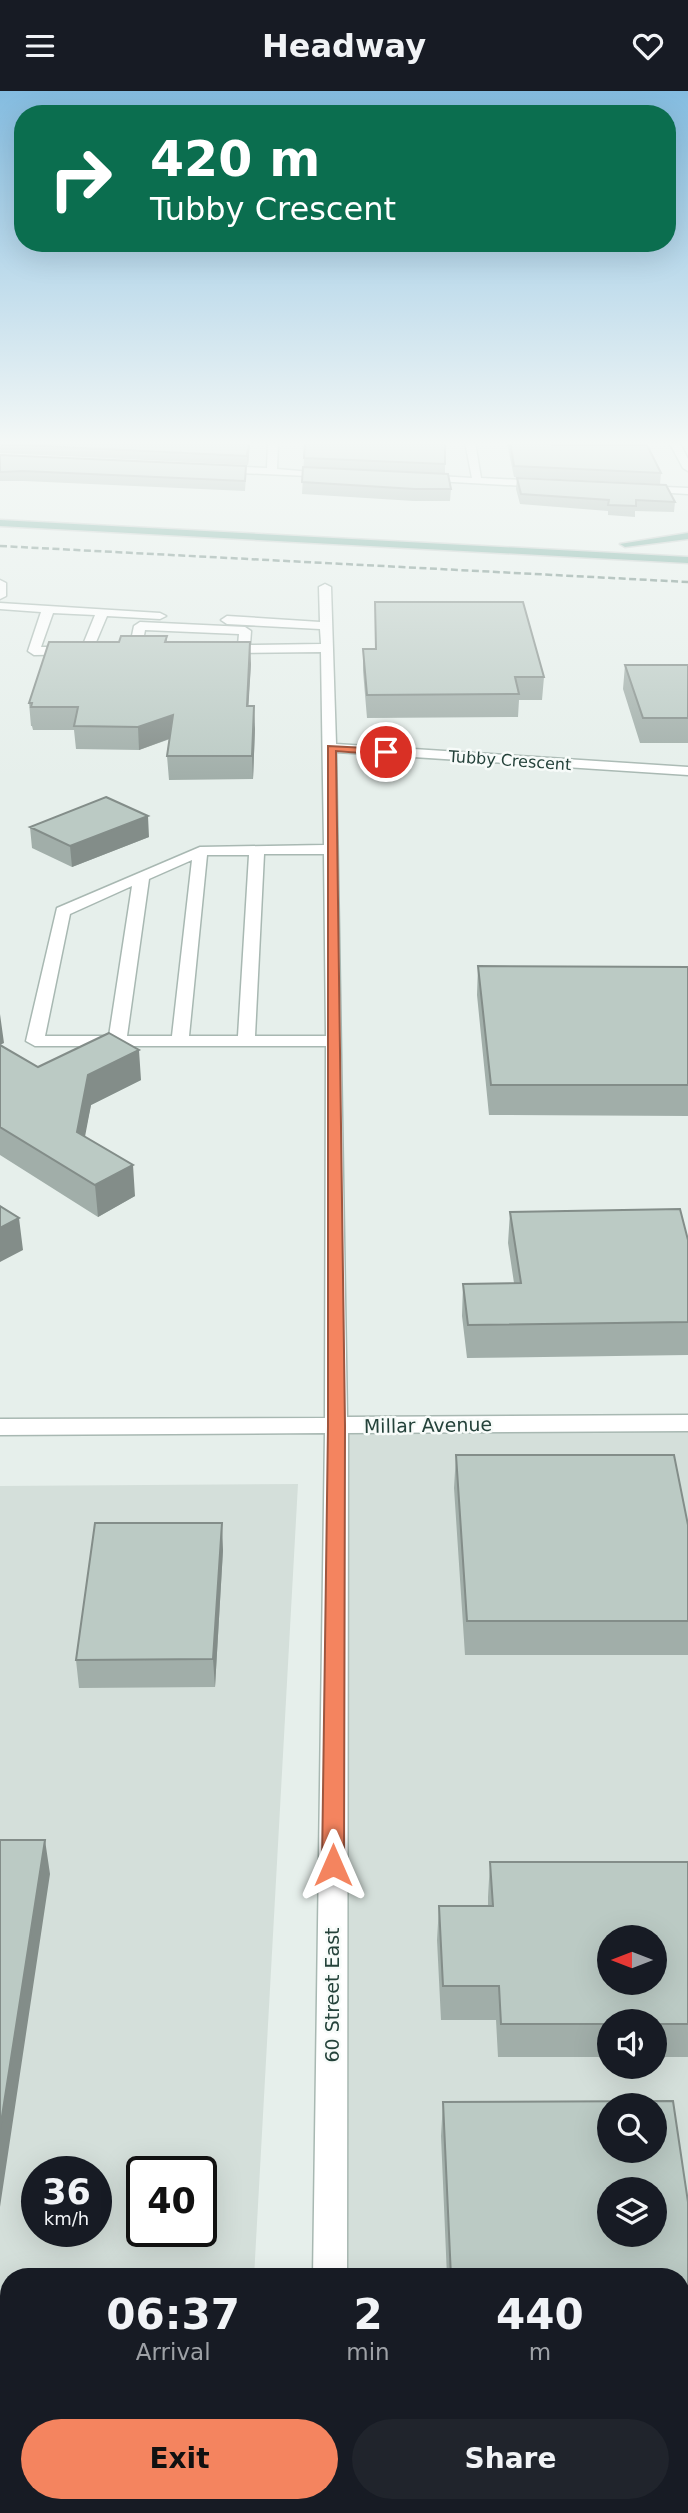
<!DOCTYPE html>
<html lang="en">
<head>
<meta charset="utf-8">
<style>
	body { margin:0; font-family:"DejaVu Sans",sans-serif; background:#20242c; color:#f1f3f6; height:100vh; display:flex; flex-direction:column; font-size:26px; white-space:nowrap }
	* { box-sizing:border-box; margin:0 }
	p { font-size:23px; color:#9ea1a6 }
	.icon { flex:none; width:38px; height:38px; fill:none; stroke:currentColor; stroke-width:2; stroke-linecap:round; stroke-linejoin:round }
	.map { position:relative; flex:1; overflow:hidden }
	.panel { position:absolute; left:0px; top:2177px; width:690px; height:245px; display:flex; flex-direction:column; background:#171b24; border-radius:28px 28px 0 0; box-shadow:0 7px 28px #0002 }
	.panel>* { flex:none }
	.hud { position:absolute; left:14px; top:14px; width:662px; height:147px; border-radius:28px; box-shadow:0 7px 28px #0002; background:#0b6e4f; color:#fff; overflow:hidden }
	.needle { width:46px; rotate:270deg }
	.fabs { position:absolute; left:597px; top:1834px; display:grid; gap:14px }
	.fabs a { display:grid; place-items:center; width:70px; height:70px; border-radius:50%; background:#171b24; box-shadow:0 7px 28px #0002; font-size:35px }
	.speed { position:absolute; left:21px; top:2065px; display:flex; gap:14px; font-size:35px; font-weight:700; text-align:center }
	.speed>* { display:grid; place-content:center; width:91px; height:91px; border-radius:50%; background:#171b24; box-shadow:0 7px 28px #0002; line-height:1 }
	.speed small { font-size:18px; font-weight:400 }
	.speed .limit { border:4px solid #111; border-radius:10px; background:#fff; color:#111 }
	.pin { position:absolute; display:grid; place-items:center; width:60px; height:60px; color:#fff; margin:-30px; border:4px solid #fff; border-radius:50%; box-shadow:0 2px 7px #0007 }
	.me { position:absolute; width:77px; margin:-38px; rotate:0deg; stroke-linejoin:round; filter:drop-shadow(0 0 5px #0008) }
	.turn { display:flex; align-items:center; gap:24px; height:147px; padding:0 21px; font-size:32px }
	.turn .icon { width:91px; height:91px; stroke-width:2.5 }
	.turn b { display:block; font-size:49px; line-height:60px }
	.eta { display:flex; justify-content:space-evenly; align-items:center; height:119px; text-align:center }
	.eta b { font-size:42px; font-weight:700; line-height:49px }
	.primary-button { display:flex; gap:14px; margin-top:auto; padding:14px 21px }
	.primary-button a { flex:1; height:80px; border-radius:42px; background:#f4845f; color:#111; font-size:28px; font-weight:700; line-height:80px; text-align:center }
	.primary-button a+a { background:#20242c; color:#f1f3f6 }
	header { display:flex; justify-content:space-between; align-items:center; height:91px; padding:0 21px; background:#171b24; font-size:32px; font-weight:700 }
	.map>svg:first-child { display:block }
</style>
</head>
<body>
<header><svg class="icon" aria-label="menu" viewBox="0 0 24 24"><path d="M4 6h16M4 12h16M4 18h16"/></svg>Headway<svg class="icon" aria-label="heart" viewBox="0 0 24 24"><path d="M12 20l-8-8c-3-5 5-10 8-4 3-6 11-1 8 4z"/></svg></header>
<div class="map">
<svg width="688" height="2422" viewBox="0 0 688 2422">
	<rect width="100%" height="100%" fill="#e6efeb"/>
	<path fill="#d4dfda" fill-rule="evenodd" d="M 688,1332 L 688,2422 L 328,2422 L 329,2413 L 681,2413 L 681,2186 L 330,2186 L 337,1335 ZM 609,1846 L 654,1846 L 654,1892 L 609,1892 ZM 609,1930 L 654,1930 L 654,1976 L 609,1976 ZM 609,2014 L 654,2014 L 654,2060 L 609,2060 ZM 609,2098 L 654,2098 L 654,2144 L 609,2144 Z
		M 298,1393 L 254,2186 L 9,2186 L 9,2413 L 242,2413 L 242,2422 L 0,2422 L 0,1395 ZM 37,2081 L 96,2081 L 96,2140 L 37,2140 ZM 142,2081 L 201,2081 L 201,2140 L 142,2140 Z"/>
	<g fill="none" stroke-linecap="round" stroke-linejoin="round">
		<g stroke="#a8b8b2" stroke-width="3">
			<path id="minor" d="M 268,351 L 278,351 L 277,378 L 334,383 L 329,386 L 218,381 L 213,378 L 218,375 L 267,377 Z
				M 465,351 L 475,351 L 481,387 L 543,390 L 548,393 L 543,396 L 418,389 L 421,384 L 472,387 Z
				M 669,351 L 679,351 L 688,368 L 688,380 L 683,377 Z
				M 641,395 L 688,397 L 688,403 L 638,400 Z
				M 0,489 L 6,492 L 6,505 L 0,508 Z
				M 325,493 L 331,496 L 336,653 L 688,676 L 688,684 L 336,661 L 347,1326 L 688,1324 L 688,1340 L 348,1342 L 347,2186 L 313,2186 L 325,1342 L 0,1344 L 0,1328 L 325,1327 L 326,955 L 35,955 L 26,950 L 57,817 L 200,756 L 324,754 L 321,561 L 222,562 L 216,558 L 218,555 L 238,554 L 239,543 L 145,539 L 142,555 L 151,556 L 151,562 L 135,563 L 129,559 L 134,535 L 140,531 L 245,536 L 251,540 L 250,554 L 321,553 L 320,538 L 227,533 L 221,529 L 227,525 L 320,531 L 319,496 ZM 264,763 L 324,763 L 326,945 L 255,945 ZM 207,764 L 249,764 L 238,945 L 189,945 ZM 192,769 L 172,945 L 127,945 L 149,788 ZM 132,795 L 109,945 L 45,945 L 70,823 Z
				M 0,512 L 160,522 L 166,525 L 160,528 L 107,525 L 91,563 L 34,564 L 28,560 L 41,521 L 0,518 ZM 53,522 L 95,524 L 82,556 L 41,556 Z
				M 310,2413 L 348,2413 L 347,2422 L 309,2422 Z"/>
		</g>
		<g stroke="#c2cac8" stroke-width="3">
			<path id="major" d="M 0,429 L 688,466 L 688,472 L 0,435 Z
				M 688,442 L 688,448 L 625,456 L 620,453 Z"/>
		</g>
		<use href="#minor" fill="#fff" fill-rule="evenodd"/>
		<use href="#major" fill="#6aa596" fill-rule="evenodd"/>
		<path stroke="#5f7d75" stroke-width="2.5" stroke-dasharray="7 3.5" stroke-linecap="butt" d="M 0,455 L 688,491"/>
	</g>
	<path fill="#a1aea9" d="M 0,351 L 250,351 L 248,374 L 0,362 Z
		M 445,351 L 445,383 L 451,398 L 450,410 L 414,410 L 302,403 L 304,367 Z
		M 506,351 L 550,351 L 552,354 L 661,382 L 660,393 L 514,386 L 508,357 Z
		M 0,364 L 246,385 L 245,400 L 24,390 L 0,390 Z
		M 517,387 L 675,411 L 674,421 L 635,420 L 635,426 L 608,424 L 608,420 L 520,413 L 516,398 Z
		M 375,511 L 544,586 L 542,609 L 519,609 L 518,626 L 367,627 L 363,580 L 363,558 L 375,558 Z
		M 167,545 L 167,551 L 251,573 L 248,615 L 255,638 L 253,688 L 169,689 L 167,665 L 170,648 L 139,659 L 76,658 L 74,639 L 33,639 L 32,635 L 31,635 L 29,612 L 119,551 Z
		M 625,574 L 688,574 L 688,652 L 640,652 L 623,598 Z
		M 30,736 L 149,746 L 72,776 L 32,757 Z
		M 478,875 L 688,876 L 688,1025 L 489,1024 L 477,904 Z
		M 0,954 L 38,976 L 141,989 L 91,1014 L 84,1046 L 135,1105 L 98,1126 L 0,1064 Z
		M 510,1121 L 688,1149 L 688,1264 L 467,1267 L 462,1225 L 463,1193 L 514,1192 L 508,1152 Z
		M 456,1364 L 688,1434 L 688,1564 L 465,1564 L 454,1397 Z
		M 223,1459 L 215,1596 L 79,1597 L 76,1569 Z
		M 490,1771 L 688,1771 L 688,1966 L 654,1966 L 654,1930 L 609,1930 L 609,1966 L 498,1966 L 496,1929 L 441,1929 L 437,1849 L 439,1815 L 488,1815 L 488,1806 Z
		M 443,2011 L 688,2111 L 688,2277 L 681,2277 L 681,2186 L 447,2186 L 441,2045 Z"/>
	<path fill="#838d89" d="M 249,351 L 250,353 L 248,374 L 247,365 Z
		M 250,551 L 251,573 L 247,638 L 247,615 Z
		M 254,615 L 255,638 L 253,688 L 252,665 Z
		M 173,624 L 174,646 L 139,659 L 138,636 Z
		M 148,725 L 149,746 L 72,776 L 70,755 Z
		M 0,923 L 4,952 L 0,954 Z
		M 139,959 L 141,989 L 91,1014 L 80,1072 L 77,1041 L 88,984 Z
		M 133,1074 L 135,1105 L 98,1126 L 95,1094 Z
		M 19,1127 L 23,1159 L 0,1171 L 0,1137 Z
		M 222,1432 L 223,1459 L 215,1596 L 213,1568 Z
		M 45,1749 L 50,1783 L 0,2116 L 0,2038 Z"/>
	<path fill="#bbcac4" stroke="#838d89" stroke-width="2" fill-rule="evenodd" d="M 0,351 L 249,351 L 247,365 L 0,353 Z
		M 305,351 L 445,351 L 445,373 L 304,367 Z
		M 510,351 L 550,351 L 552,354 L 647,354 L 661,382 L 514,375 Z
		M 0,364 L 246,375 L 245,390 L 23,380 L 0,381 Z
		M 303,376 L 448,383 L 451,398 L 415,398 L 302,391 Z
		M 517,387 L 666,394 L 675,411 L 636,409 L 636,415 L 608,414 L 609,409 L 521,403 Z
		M 375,511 L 523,511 L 544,586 L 515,586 L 519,603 L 367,604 L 363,558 L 376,558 Z
		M 121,545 L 167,545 L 165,551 L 250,551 L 247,615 L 254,615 L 252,665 L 167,665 L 173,624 L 138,636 L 74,635 L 78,616 L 31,616 L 32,612 L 29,612 L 49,551 L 119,551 Z
		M 625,574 L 688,574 L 688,627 L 643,627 Z
		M 106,706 L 148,725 L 70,755 L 30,736 Z
		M 478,875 L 688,876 L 688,994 L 491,994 Z
		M 109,942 L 139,959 L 88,984 L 77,1041 L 133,1074 L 95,1094 L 0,1036 L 0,954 L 38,976 Z
		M 0,1115 L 19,1127 L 0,1137 Z
		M 680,1118 L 688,1149 L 688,1231 L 468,1234 L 463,1193 L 521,1192 L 510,1121 Z
		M 456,1364 L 674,1364 L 688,1434 L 688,1530 L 467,1530 Z
		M 95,1432 L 222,1432 L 213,1568 L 76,1569 Z
		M 0,1749 L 45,1749 L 0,2038 Z
		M 490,1771 L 688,1771 L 688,1933 L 654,1933 L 654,1930 L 609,1930 L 609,1933 L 501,1933 L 499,1895 L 443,1895 L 439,1815 L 493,1815 ZM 609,1846 L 654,1846 L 654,1892 L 609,1892 Z
		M 673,2010 L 688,2111 L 688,2246 L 681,2246 L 681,2186 L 451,2186 L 443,2011 ZM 609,2014 L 654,2014 L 654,2060 L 609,2060 ZM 609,2098 L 654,2098 L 654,2144 L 609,2144 Z"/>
	<linearGradient id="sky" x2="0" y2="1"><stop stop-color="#84bce0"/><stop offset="0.51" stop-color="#f4f8f6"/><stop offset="1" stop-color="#f4f8f6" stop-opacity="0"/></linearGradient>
	<rect width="688" height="690" fill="url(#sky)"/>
	<path fill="#f4845f" stroke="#9f563e" stroke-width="2" d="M 328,655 L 386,658 L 391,661 L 386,664 L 336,660 L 345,1335 L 344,1774 L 341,1781 L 333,1783 L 326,1781 L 322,1774 L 328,1335 Z"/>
	<g text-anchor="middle" stroke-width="5" stroke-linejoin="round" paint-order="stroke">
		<g font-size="16" fill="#24423a" stroke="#f7fbf9">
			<text transform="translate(510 669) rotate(4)" y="6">Tubby Crescent</text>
		</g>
		<g font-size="19" fill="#24423a" stroke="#f7fbf9">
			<text transform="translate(428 1334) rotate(-1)" y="7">Millar Avenue</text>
			<text transform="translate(332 1904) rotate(-90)" y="7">60 Street East</text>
		</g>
	</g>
</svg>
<div class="fabs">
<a><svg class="needle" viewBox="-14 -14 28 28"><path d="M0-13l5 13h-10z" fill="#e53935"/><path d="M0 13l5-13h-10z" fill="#9ea1a6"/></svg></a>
<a><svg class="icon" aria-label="sound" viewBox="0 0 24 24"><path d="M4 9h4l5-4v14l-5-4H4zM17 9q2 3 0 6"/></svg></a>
<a><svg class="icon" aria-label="search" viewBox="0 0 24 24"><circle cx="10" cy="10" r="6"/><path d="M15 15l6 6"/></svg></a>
<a><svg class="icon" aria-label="layers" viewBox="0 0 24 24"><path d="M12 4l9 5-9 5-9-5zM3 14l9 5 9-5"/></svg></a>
</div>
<div class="speed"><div>36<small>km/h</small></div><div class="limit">40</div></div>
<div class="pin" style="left:386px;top:661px;background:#d93025"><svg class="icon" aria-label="arrive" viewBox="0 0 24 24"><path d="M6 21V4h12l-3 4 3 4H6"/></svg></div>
<svg class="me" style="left:333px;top:1774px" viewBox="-20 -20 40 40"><path d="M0-17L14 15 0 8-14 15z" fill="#f4845f" stroke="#fff" stroke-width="4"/></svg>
<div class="hud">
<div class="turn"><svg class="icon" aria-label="right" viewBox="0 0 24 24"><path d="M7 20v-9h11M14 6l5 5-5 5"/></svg><div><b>420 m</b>Tubby Crescent</div></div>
</div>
<section class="panel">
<div class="eta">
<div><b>06:37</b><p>Arrival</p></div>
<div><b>2</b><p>min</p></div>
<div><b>440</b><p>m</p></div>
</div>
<div class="primary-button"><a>Exit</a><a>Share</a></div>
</section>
</div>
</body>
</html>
